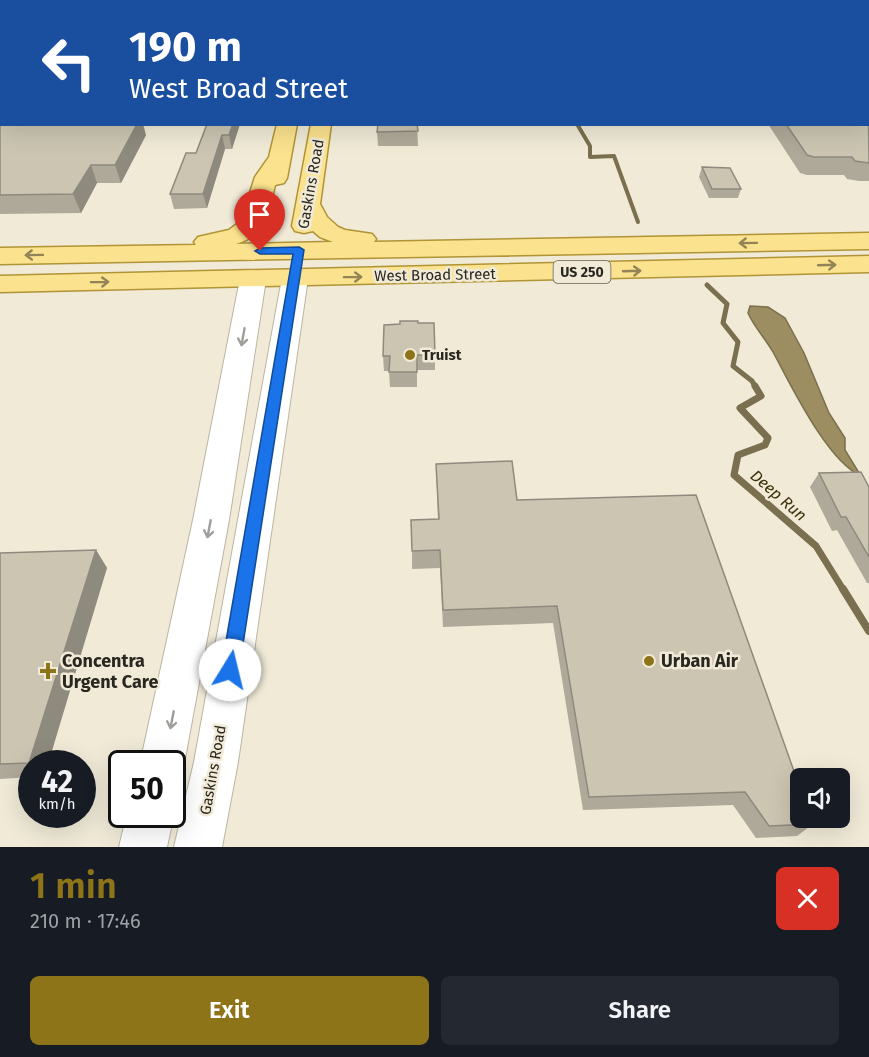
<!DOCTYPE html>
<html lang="en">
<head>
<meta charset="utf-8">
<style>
	body { margin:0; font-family:"Fira Sans",sans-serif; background:#242831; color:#f1f3f6; height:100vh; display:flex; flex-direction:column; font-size:22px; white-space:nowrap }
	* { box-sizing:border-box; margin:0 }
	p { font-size:20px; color:#9ea1a6 }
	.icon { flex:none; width:33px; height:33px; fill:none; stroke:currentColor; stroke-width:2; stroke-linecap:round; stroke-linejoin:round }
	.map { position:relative; height:847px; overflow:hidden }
	.panel { display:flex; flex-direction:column; background:#171b24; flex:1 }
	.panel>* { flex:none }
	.guide { position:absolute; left:0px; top:0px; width:870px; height:126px; box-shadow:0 6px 24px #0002; background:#1a4fa0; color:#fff; overflow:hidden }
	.fabs { position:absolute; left:790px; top:768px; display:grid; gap:12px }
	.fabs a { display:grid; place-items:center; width:60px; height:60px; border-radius:9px; background:#171b24; box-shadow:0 6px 24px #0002; font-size:30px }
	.speed { position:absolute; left:18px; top:750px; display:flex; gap:12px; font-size:30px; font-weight:700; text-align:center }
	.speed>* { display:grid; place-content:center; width:78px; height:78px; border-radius:50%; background:#171b24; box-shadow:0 6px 24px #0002; line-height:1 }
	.speed small { font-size:15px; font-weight:400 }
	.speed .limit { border:3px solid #111; border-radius:9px; background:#fff; color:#111 }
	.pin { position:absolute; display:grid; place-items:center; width:51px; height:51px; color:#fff; margin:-62px -26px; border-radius:50% 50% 50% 0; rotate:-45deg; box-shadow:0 0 6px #0007 }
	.pin .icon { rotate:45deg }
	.me { position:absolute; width:66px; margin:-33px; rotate:9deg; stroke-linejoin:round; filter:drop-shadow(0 0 4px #0008) }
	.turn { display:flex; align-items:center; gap:21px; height:126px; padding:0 30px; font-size:27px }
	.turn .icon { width:78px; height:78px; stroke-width:2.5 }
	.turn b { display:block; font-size:42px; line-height:51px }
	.round { display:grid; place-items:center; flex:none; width:63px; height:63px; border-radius:9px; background:#242831 }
	.summary { display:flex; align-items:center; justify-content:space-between; height:102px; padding:0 30px }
	h1 { font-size:36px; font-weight:600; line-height:45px; color:#8e7418 }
	.cta { display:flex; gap:12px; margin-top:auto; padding:12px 30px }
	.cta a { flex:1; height:69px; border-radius:9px; background:#8e7418; color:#fff; font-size:24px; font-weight:600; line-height:69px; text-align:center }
	.cta a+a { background:#242831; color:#f1f3f6 }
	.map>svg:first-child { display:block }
</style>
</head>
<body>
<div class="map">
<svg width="869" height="847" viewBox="0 0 869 847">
	<rect width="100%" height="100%" fill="#f0ead7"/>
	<path fill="#9d8e62" stroke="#7a6f4e" stroke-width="1.5" d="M 750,306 L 768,307 L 785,318 L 804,353 L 829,413 L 845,438 L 845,450 L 861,476 C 827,461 791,385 773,352 C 765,338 754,327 748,313 Z"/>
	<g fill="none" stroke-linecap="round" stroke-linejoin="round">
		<path stroke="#7a6f4e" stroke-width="3" d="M 547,2 L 549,0"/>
		<path stroke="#7a6f4e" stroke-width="4" d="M 577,124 L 590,146 L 590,157 L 614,156 L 638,222"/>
		<path stroke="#7a6f4e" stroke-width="5" d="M 707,285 L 727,304 L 723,323 L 738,342 L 733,366 L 752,381 L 756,388"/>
		<path stroke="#7a6f4e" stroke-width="7" d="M 755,386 L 761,396 L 740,408 L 768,438 L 765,445 L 738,455 L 734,475 L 816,546 L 844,591"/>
		<path stroke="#7a6f4e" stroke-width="8" d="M 843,589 L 869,631"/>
		<g stroke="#bbb5a3" stroke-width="4">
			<path id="minor" d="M 823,0 L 833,0 L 833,2 L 823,2 Z
				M 868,58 L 869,58 L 869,66 L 868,66 Z"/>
		</g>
		<g stroke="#bbb5a3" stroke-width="2">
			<path id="secondary" d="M 295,270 L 304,273 L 308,278 L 238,762 L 222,847 L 174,847 L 194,762 L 282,278 L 286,273 Z
				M 253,271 L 262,274 L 266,279 L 229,520 L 184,764 L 178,780 L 172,782 L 172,764 L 140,764 L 193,520 L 240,279 L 244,274 Z
				M 172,809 L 174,814 L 167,847 L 119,847 L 127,814 L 172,814 Z"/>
		</g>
		<g stroke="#b09436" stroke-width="3">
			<path id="primary" d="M 304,0 L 320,0 L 303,2 Z
				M 330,0 L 346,0 L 346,2 L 330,2 Z
				M 277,124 L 297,124 L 287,178 L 284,183 L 275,185 C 268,213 268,234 236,244 L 333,242 L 320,237 L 313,231 L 304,233 L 295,231 L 292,226 L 311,124 L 331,124 L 320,204 L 327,217 L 338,227 L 345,230 L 372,234 L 376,239 L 374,242 L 869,233 L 869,249 L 0,264 L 0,248 L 196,245 L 194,242 L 198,237 L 229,230 L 241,221 L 255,177 L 269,157 Z
				M 869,256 L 869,272 L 0,292 L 0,276 Z"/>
		</g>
		<use href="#minor" fill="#fff" fill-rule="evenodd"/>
		<use href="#secondary" fill="#fff" fill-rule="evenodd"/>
		<use href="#primary" fill="#fbe28e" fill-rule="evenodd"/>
	</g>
	<path fill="#afa999" d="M 652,0 L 750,0 L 751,2 L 652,2 Z
		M 869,80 L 869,181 L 859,181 L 847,179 L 844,175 L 807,175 L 800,173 L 768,124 L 868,124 Z
		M 0,102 L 146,135 L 121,183 L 97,183 L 81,213 L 0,214 Z
		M 207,124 L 240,124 L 232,149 L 225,149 L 207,208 L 174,209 L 170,194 L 196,153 Z
		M 417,124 L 418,146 L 378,146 L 377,132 Z
		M 702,167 L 741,189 L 738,198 L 709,198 L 699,177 Z
		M 418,323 L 435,355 L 435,370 L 417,370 L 417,387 L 390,387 L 389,371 L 384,371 L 383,356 L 400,324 Z
		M 436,464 L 517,500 L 813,824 L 797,836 L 756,838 L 733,805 L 583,810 L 553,623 L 443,627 L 440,568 L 412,569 L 412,551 L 438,519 Z
		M 819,473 L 869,487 L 869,583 L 867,583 L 837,530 L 832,531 L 810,487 Z
		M 96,550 L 107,568 L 32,764 L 32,777 L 0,779 L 0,553 Z"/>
	<path fill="#8e8a7d" d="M 35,0 L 48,0 L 49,2 L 34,2 Z
		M 172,0 L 184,0 L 183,2 L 171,2 Z
		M 2,36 L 2,58 L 0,60 L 0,37 Z
		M 137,124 L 143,124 L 146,135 L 121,183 L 115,165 Z
		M 233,124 L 240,124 L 232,149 L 229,135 Z
		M 222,135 L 225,149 L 207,208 L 203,194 Z
		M 91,165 L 97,183 L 81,213 L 73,194 Z
		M 96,550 L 107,568 L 48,764 L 32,764 L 32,766 L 29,763 Z"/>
	<path fill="#cbc5b2" stroke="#8e8a7d" stroke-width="1.5" d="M 0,0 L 35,0 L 34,2 L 2,2 L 2,36 L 0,37 Z
		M 132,0 L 172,0 L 171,2 L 131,2 Z
		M 211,0 L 255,0 L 255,2 L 210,2 Z
		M 396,0 L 421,0 L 421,2 L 396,2 Z
		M 662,0 L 750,0 L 751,2 L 663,2 Z
		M 868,80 L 869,163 L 855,161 L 852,157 L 814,157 L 807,155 L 786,124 L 868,124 Z
		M 0,102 L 2,102 L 2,124 L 137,124 L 115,165 L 91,165 L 73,194 L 0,195 Z
		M 207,124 L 233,124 L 229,135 L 222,135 L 203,194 L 170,194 L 186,153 L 196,153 Z
		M 378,124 L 417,124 L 418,131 L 377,132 Z
		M 702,167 L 730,168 L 741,189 L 712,189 Z
		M 400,321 L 418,321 L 418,323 L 434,323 L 435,355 L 417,355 L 417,372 L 389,372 L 390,356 L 383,356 L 384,325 L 400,324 Z
		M 512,461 L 517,500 L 696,495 L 801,791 L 801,818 L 810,818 L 813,824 L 769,826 L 745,792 L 589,797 L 557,606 L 443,610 L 440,550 L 412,551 L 411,520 L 439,519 L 436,464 Z
		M 861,472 L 869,487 L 869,557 L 846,517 L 841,517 L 819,473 Z
		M 96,550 L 29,763 L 0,764 L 0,553 Z"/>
	<defs><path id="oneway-shaft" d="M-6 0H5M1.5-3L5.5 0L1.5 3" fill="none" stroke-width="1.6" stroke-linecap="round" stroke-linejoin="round" transform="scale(1.5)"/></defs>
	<g stroke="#928457">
		<use href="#oneway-shaft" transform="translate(748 243) rotate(179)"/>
		<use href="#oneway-shaft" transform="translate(34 255) rotate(179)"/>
		<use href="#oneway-shaft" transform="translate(827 265) rotate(-2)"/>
		<use href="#oneway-shaft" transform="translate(632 271) rotate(-2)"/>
		<use href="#oneway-shaft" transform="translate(353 277) rotate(-1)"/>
		<use href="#oneway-shaft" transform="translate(100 282) rotate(-1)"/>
	</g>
	<g stroke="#9f9e9b">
		<use href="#oneway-shaft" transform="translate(243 337) rotate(100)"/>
		<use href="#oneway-shaft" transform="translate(209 529) rotate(101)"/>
		<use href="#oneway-shaft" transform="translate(172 720) rotate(101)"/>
	</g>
	<path fill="#1a73e8" stroke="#114b97" stroke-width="1.5" d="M 299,247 L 304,250 L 239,670 L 236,676 L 230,678 L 224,676 L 221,670 L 293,254 L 260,254 L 255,251 L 260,248 Z"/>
	<g fill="#8e7418" stroke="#f0ead7" stroke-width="2">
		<circle cx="410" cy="355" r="6"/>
		<circle cx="649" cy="661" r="6"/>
		<path d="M45 662h6v6h6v6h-6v6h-6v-6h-6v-6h6z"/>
	</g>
	<g text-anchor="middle" stroke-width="5" stroke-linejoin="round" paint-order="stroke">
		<rect fill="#f0ead7" stroke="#656257" stroke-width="1.5" x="553.5" y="261" width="57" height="22" rx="4.5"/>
		<g font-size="14" font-weight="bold" fill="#292720">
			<text x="582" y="277">US 250</text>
		</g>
		<g font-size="15" fill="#292720" stroke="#f0ead7">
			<text transform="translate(311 184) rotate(-80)" y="5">Gaskins Road</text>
			<text transform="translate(435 275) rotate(-1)" y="5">West Broad Street</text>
			<text transform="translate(213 770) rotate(-80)" y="5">Gaskins Road</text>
		</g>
		<g font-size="15" font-weight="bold" fill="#292720" stroke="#f0ead7" text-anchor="start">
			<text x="422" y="360">Truist</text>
		</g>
		<g font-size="16" font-style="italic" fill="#3c310a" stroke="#f0ead7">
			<text transform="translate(779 495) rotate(41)" y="6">Deep Run</text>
		</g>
		<g font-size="18" font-weight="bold" fill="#292720" stroke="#f0ead7" text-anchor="start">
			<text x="62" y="667">Concentra<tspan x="62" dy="21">Urgent Care</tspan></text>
			<text x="661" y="667">Urban Air</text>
		</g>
	</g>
</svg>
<div class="fabs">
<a><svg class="icon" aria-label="sound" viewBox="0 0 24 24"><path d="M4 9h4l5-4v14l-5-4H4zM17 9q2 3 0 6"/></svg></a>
</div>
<div class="speed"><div>42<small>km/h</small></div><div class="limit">50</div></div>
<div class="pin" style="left:260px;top:251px;background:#d93025"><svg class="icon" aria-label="arrive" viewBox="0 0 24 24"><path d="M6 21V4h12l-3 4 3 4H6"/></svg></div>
<svg class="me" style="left:230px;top:670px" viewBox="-20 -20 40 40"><circle r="19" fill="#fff"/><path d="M0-13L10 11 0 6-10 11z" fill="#1a73e8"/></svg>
<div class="guide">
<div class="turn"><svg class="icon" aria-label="left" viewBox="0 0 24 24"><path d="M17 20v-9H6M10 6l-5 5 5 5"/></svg><div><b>190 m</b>West Broad Street</div></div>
</div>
</div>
<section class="panel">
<div class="summary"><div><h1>1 min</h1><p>210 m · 17:46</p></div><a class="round" style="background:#d93025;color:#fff"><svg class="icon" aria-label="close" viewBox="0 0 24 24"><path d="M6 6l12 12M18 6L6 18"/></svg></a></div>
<div class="cta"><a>Exit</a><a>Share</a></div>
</section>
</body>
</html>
